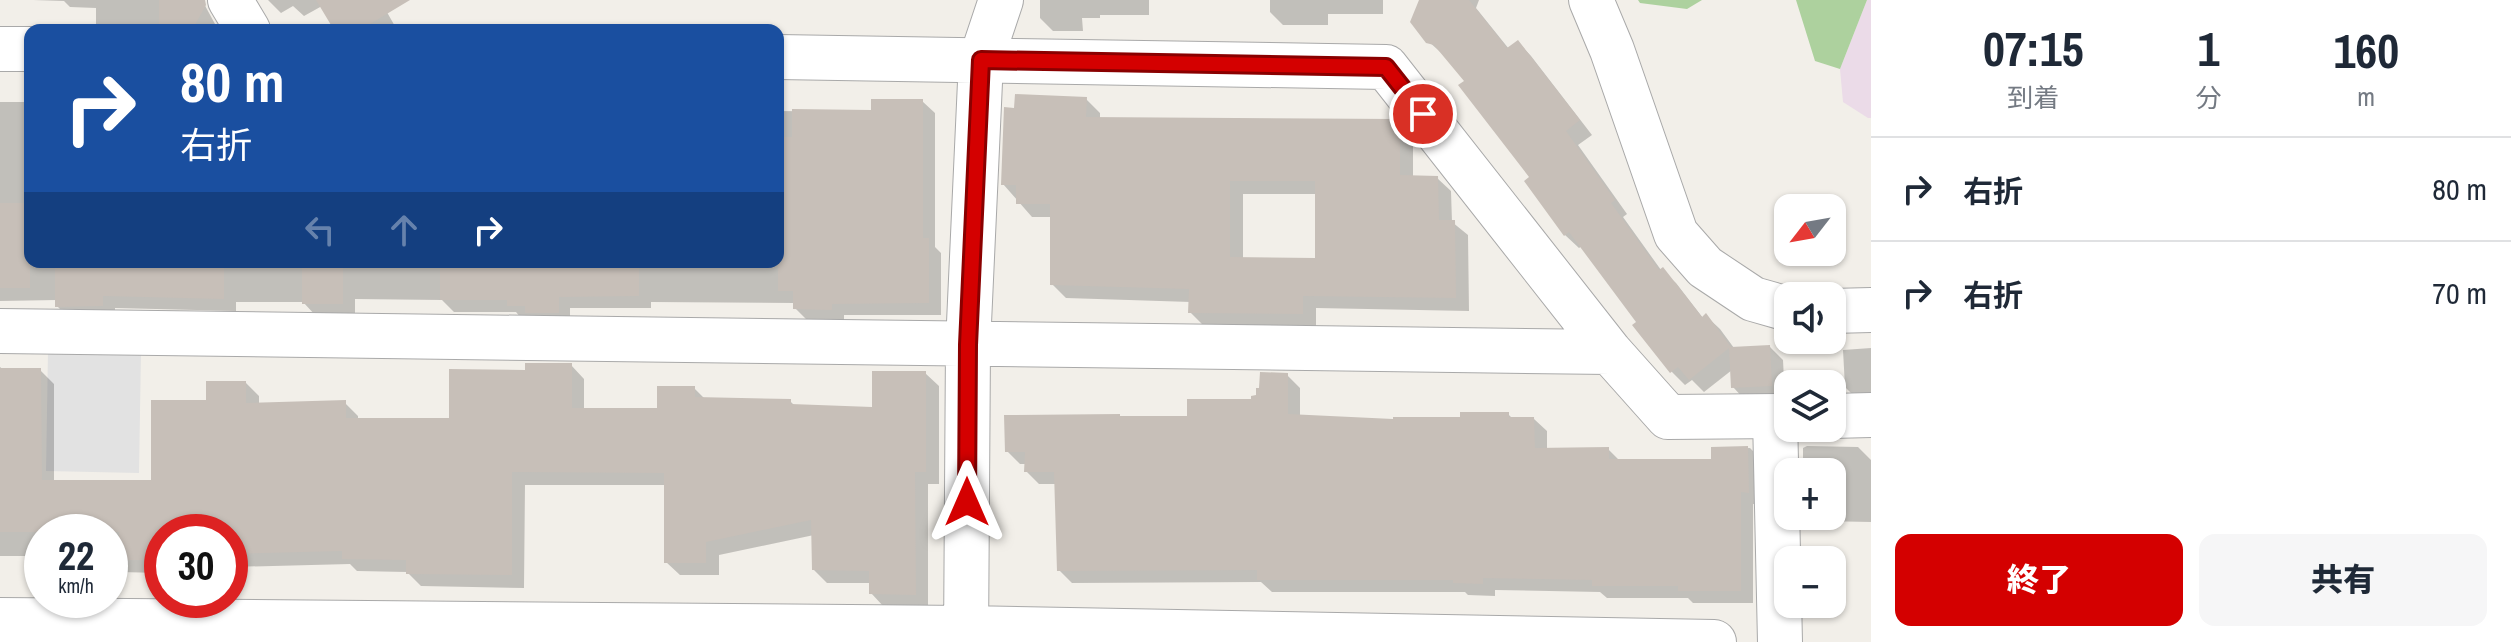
<!DOCTYPE html>
<html lang="ja">
<head>
<meta charset="utf-8">
<style>
	body { margin:0; font-family:"Archivo Narrow","Noto Sans JP",sans-serif; background:#f6f6f7; color:#1f2937; height:100vh; display:flex; flex-direction:column; font-size:30px; white-space:nowrap }
	* { box-sizing:border-box; margin:0 }
	p { font-size:26px; color:#747a83 }
	.icon { flex:none; width:44px; height:44px; fill:none; stroke:currentColor; stroke-width:2; stroke-linecap:round; stroke-linejoin:round }
	.map { position:relative; flex:1; overflow:hidden }
	.side { display:flex; flex-direction:column; background:#fff; width:640px }
	.side>* { flex:none }
	.banner { position:absolute; left:24px; top:24px; width:760px; height:244px; border-radius:16px; box-shadow:0 2px 6px #0004; background:#1a4fa0; color:#fff; overflow:hidden }
	.needle { width:52px; rotate:239deg }
	.fabs { position:absolute; left:1774px; top:194px; display:grid; gap:16px }
	.fabs a { display:grid; place-items:center; width:72px; height:72px; border-radius:16px; background:#fff; box-shadow:0 2px 6px #0004; font-size:40px }
	.speed { position:absolute; left:24px; top:514px; display:flex; gap:16px; font-size:40px; font-weight:700; text-align:center }
	.speed>* { display:grid; place-content:center; width:104px; height:104px; border-radius:50%; background:#fff; box-shadow:0 2px 6px #0004; line-height:1 }
	.speed small { font-size:20px; font-weight:400 }
	.speed .limit { border:12px solid #d22; background:#fff; color:#111 }
	.pin { position:absolute; display:grid; place-items:center; width:68px; height:68px; color:#fff; margin:-34px; border:4px solid #fff; border-radius:50%; box-shadow:0 2px 8px #0007 }
	.me { position:absolute; width:88px; margin:-44px; rotate:0deg; stroke-linejoin:round; filter:drop-shadow(0 0 6px #0008) }
	.turn { display:flex; align-items:center; gap:28px; height:168px; padding:0 24px; font-size:36px }
	.turn .icon { width:104px; height:104px; stroke-width:2.5 }
	.turn b { display:block; font-size:56px; line-height:68px }
	.lanes { display:flex; align-items:center; height:76px; padding:0 24px; background:#0003; justify-content:center; gap:40px; direction:ltr }
	.lanes .off { opacity:.35 }
	.eta { display:flex; justify-content:space-evenly; align-items:center; height:136px; text-align:center }
	.eta b { font-size:48px; font-weight:800; line-height:56px }
	.primary-button { display:flex; gap:16px; margin-top:auto; padding:16px 24px }
	.primary-button a { flex:1; height:92px; border-radius:16px; background:#d40000; color:#fff; font-size:32px; font-weight:800; line-height:92px; text-align:center }
	.primary-button a+a { background:#f6f6f7; color:#1f2937 }
	ul { padding:0; list-style:none }
	li { display:flex; align-items:center; gap:24px; height:104px; padding:0 24px; border-top:2px solid #e0e1e3 }
	li div { flex:1 }
	li b { display:block; font-size:30px }
	li em { font-style:normal }
	main { display:flex; flex:1; min-height:0 }
	.map>svg:first-child { display:block }
</style>
</head>
<body>
<main>
<div class="map">
<svg width="1871" height="642" viewBox="0 0 1871 642">
	<rect width="100%" height="100%" fill="#f2efe9"/>
	<path fill="#ebdbe8" d="M 1867,0 L 1871,0 L 1871,118 L 1868,118 L 1843,102 L 1840,69 Z"/>
	<path fill="#add19e" d="M 1638,0 L 1702,0 L 1687,9 L 1640,3 Z
		M 1796,0 L 1867,0 L 1840,69 L 1815,61 Z"/>
	<path fill="#e2e2e2" d="M 48,350 L 141,352 L 139,473 L 46,471 Z"/>
	<path fill="#0003" fill-rule="evenodd" d="M 33,0 L 202,0 L 215,24 L 212,30 L 100,30 L 96,26 L 96,8 L 70,7 L 64,1 Z
		M 268,0 L 380,0 L 396,28 L 337,30 L 322,6 L 304,16 L 293,6 L 281,13 Z
		M 1040,0 L 1149,0 L 1149,15 L 1100,15 L 1100,18 L 1082,18 L 1083,31 L 1053,31 L 1040,18 Z
		M 1270,0 L 1383,0 L 1383,14 L 1328,14 L 1328,25 L 1283,25 L 1270,12 Z
		M 1421,0 L 1479,0 L 1476,8 L 1509,49 L 1518,42 L 1531,56 L 1592,135 L 1578,145 L 1627,214 L 1623,217 L 1661,270 L 1676,283 L 1703,318 L 1706,316 L 1720,329 L 1734,348 L 1770,347 L 1783,360 L 1785,399 L 1746,401 L 1733,387 L 1732,370 L 1704,392 L 1692,380 L 1685,385 L 1672,372 L 1635,325 L 1639,322 L 1582,246 L 1579,248 L 1565,235 L 1532,178 L 1467,81 L 1446,57 L 1428,41 Z
		M 1086,99 L 1100,113 L 1100,119 L 1395,121 L 1413,141 L 1413,177 L 1437,178 L 1451,191 L 1452,222 L 1468,235 L 1469,311 L 1316,308 L 1316,327 L 1204,326 L 1190,312 L 1191,302 L 1066,298 L 1052,284 L 1052,217 L 1032,217 L 1003,184 ZM 1243,194 L 1317,194 L 1317,260 L 1243,259 Z
		M 922,101 L 935,113 L 935,247 L 941,253 L 941,315 L 844,315 L 844,322 L 808,321 L 795,308 L 795,303 L 651,302 L 651,308 L 570,308 L 570,325 L 521,318 L 516,312 L 454,312 L 442,300 L 355,299 L 355,315 L 316,316 L 303,302 L 236,302 L 236,311 L 115,308 L 115,318 L 70,319 L 57,306 L 57,300 L 0,301 L 0,102 L 30,102 L 30,262 L 778,262 L 778,111 L 873,112 Z
		M 1871,348 L 1871,400 L 1858,400 L 1845,387 L 1843,350 Z
		M 571,365 L 584,379 L 584,410 L 659,410 L 694,388 L 705,399 L 790,401 L 795,406 L 874,409 L 925,373 L 939,386 L 939,484 L 928,484 L 928,607 L 884,607 L 871,593 L 871,583 L 827,583 L 814,570 L 814,535 L 719,555 L 719,575 L 680,575 L 666,562 L 666,485 L 525,485 L 524,588 L 421,586 L 407,572 L 357,571 L 350,564 L 230,567 L 230,532 L 162,532 L 162,573 L 119,572 L 119,577 L 110,577 L 110,601 L 110,532 L 42,532 L 42,556 L 0,556 L 0,367 L 4,370 L 40,370 L 54,384 L 54,482 L 153,482 L 208,402 L 246,383 L 259,396 L 259,404 L 345,403 L 358,416 L 358,420 L 451,420 L 527,372 Z
		M 1287,375 L 1300,388 L 1300,417 L 1395,421 L 1508,414 L 1513,419 L 1534,419 L 1547,431 L 1547,450 L 1608,449 L 1620,461 L 1713,461 L 1713,449 L 1750,448 L 1763,461 L 1764,505 L 1753,504 L 1753,603 L 1693,603 L 1688,598 L 1607,598 L 1600,592 L 1495,590 L 1495,596 L 1468,595 L 1465,592 L 1272,592 L 1261,582 L 1072,583 L 1059,570 L 1057,484 L 1039,484 L 1026,471 L 1027,464 L 1020,464 L 1007,451 L 1120,416 L 1122,418 L 1189,418 L 1253,401 Z
		M 1807,446 L 1858,447 L 1871,460 L 1871,522 L 1820,521 L 1816,516 L 1832,516 L 1832,472 L 1803,472 L 1803,448 Z"/>
	<path fill="#c7bfb8" fill-rule="evenodd" d="M 159,0 L 205,0 L 206,5 L 192,30 L 159,30 Z
		M 316,0 L 410,0 L 360,30 L 334,30 Z
		M 1419,0 L 1469,0 L 1507,48 L 1518,40 L 1580,120 L 1566,131 L 1615,200 L 1611,203 L 1659,270 L 1663,267 L 1702,317 L 1706,313 L 1731,347 L 1770,345 L 1772,386 L 1731,388 L 1729,348 L 1689,380 L 1678,367 L 1670,373 L 1632,325 L 1636,322 L 1569,232 L 1564,236 L 1524,181 L 1529,177 L 1458,85 L 1464,81 L 1434,45 L 1426,43 L 1410,22 Z
		M 1015,94 L 1087,97 L 1086,117 L 1395,119 L 1400,125 L 1400,175 L 1438,176 L 1439,220 L 1455,220 L 1456,298 L 1303,296 L 1303,314 L 1188,313 L 1189,289 L 1050,285 L 1050,204 L 1016,204 L 1016,185 L 1001,185 L 1004,107 L 1014,108 ZM 1230,181 L 1315,181 L 1315,258 L 1230,257 Z
		M 871,99 L 923,99 L 923,238 L 929,238 L 929,303 L 832,304 L 832,310 L 793,309 L 793,291 L 778,291 L 778,137 L 792,137 L 792,109 L 871,110 Z
		M 0,203 L 30,203 L 30,288 L 0,288 Z
		M 55,262 L 224,262 L 224,299 L 103,296 L 103,306 L 55,307 Z
		M 302,262 L 343,262 L 343,304 L 302,304 Z
		M 440,262 L 639,262 L 639,296 L 559,297 L 559,313 L 525,313 L 525,306 L 507,306 L 507,300 L 440,300 Z
		M 525,363 L 572,363 L 572,408 L 657,408 L 657,386 L 695,386 L 695,397 L 791,399 L 791,404 L 872,407 L 872,371 L 926,371 L 926,472 L 915,472 L 916,595 L 869,594 L 869,571 L 812,570 L 811,520 L 706,542 L 706,563 L 664,563 L 664,473 L 512,472 L 512,575 L 406,574 L 406,560 L 342,559 L 342,551 L 230,554 L 230,532 L 162,532 L 162,560 L 119,560 L 119,532 L 0,532 L 0,368 L 41,368 L 42,480 L 151,480 L 151,400 L 206,400 L 206,381 L 246,381 L 246,403 L 346,400 L 346,418 L 449,418 L 449,369 L 525,370 Z
		M 1260,372 L 1288,373 L 1288,414 L 1393,419 L 1393,417 L 1460,417 L 1460,412 L 1509,412 L 1509,417 L 1534,417 L 1535,448 L 1609,447 L 1609,459 L 1711,459 L 1711,447 L 1748,446 L 1749,493 L 1741,492 L 1741,591 L 1678,591 L 1678,586 L 1592,586 L 1592,580 L 1483,578 L 1483,584 L 1453,583 L 1453,580 L 1257,580 L 1257,570 L 1057,571 L 1054,472 L 1024,472 L 1025,452 L 1005,452 L 1004,415 L 1120,414 L 1120,416 L 1187,416 L 1187,399 L 1251,399 L 1251,396 L 1256,395 L 1256,388 L 1259,388 Z"/>
	<g fill="none" stroke-linecap="round" stroke-linejoin="round">
		<g stroke="#a9a9a9" stroke-width="46">
			<path id="minor" d="M 230,0 L 248,30
				M 1591,0 L 1612,50 L 1676,234 L 1705,267 L 1753,299 L 1788,309
				M 0,49 L 30,49
				M 778,57 L 1386,67 L 1610,352 L 1668,417 L 1788,416
				M 1832,311 L 1871,310
				M 0,331 L 1610,352
				M 1832,416 L 1871,415
				M 1775,417 L 1780,642
				M 0,620 L 966,628 L 1714,642
				M 966,642 L 968,345 L 981,60 L 1001,0"/>
		</g>
		<use href="#minor" stroke="#fff" stroke-width="44"/>
	</g>
	<g fill="none" stroke-linecap="round" stroke-linejoin="round">
		<g stroke="#8a0000" stroke-width="20">
			<path id="route" d="M 967,502 L 968,345 L 981,60 L 1386,67 L 1423,114"/>
		</g>
		<use href="#route" stroke="#d40000" stroke-width="14"/>
	</g>
</svg>
<div class="fabs">
<a><svg class="needle" viewBox="-14 -14 28 28"><path d="M0-13l5 13h-10z" fill="#e53935"/><path d="M0 13l5-13h-10z" fill="#747a83"/></svg></a>
<a><svg class="icon" aria-label="sound" viewBox="0 0 24 24"><path d="M4 9h4l5-4v14l-5-4H4zM17 9q2 3 0 6"/></svg></a>
<a><svg class="icon" aria-label="layers" viewBox="0 0 24 24"><path d="M12 4l9 5-9 5-9-5zM3 14l9 5 9-5"/></svg></a>
<a>+</a>
<a>−</a>
</div>
<div class="speed"><div>22<small>km/h</small></div><div class="limit">30</div></div>
<div class="pin" style="left:1423px;top:114px;background:#d93025"><svg class="icon" aria-label="arrive" viewBox="0 0 24 24"><path d="M6 21V4h12l-3 4 3 4H6"/></svg></div>
<svg class="me" style="left:967px;top:502px" viewBox="-20 -20 40 40"><path d="M0-17L14 15 0 8-14 15z" fill="#d40000" stroke="#fff" stroke-width="4"/></svg>
<div class="banner">
<div class="turn"><svg class="icon" aria-label="right" viewBox="0 0 24 24"><path d="M7 20v-9h11M14 6l5 5-5 5"/></svg><div><b>80 m</b>右折</div></div>
<div class="lanes"><svg class="icon off" aria-label="left" viewBox="0 0 24 24"><path d="M17 20v-9H6M10 6l-5 5 5 5"/></svg><svg class="icon off" aria-label="ahead" viewBox="0 0 24 24"><path d="M12 20V5M6 11l6-6 6 6"/></svg><svg class="icon" aria-label="right" viewBox="0 0 24 24"><path d="M7 20v-9h11M14 6l5 5-5 5"/></svg></div>
</div>
</div>
<section class="side">
<div class="eta">
<div><b>07:15</b><p>到着</p></div>
<div><b>1</b><p>分</p></div>
<div><b>160</b><p>m</p></div>
</div>
<ul>
<li><svg class="icon" aria-label="right" viewBox="0 0 24 24"><path d="M7 20v-9h11M14 6l5 5-5 5"/></svg><div><b>右折</b></div><em>80 m</em></li>
<li><svg class="icon" aria-label="right" viewBox="0 0 24 24"><path d="M7 20v-9h11M14 6l5 5-5 5"/></svg><div><b>右折</b></div><em>70 m</em></li>
</ul>
<div class="primary-button"><a>終了</a><a>共有</a></div>
</section>
</main>
</body>
</html>
